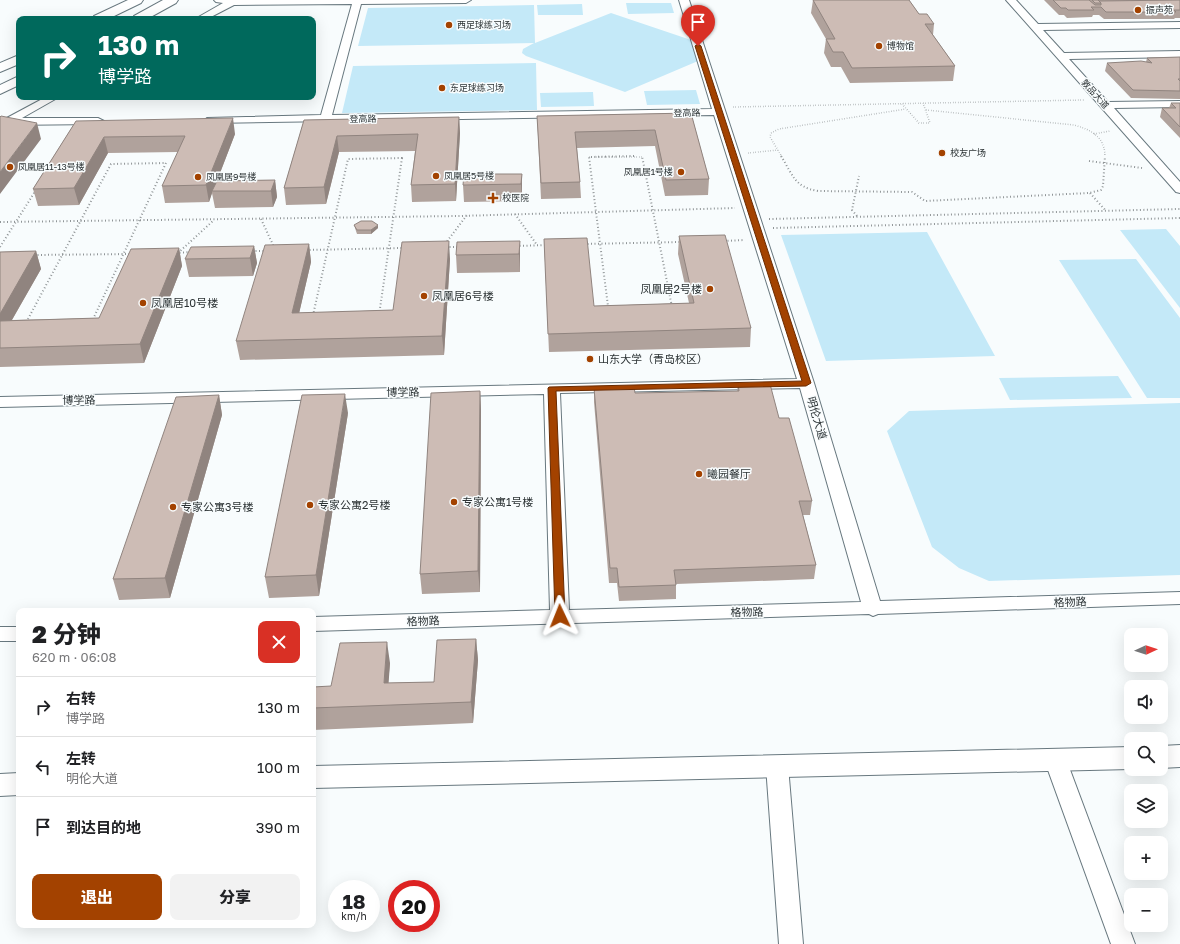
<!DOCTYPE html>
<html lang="zh">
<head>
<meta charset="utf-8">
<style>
	body { margin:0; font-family:"Golos Text","Noto Sans SC",sans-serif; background:#f2f2f2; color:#202124; height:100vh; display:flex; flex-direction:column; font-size:15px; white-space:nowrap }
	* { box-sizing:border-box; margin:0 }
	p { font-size:13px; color:#757577 }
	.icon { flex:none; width:22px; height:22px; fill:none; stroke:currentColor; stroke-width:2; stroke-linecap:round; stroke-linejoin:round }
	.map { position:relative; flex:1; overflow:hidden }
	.details { position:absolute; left:16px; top:608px; width:300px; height:320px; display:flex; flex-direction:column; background:#fff; border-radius:8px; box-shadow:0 4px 16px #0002 }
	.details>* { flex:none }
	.banner { position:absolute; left:16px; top:16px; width:300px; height:84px; border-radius:8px; box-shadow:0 4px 16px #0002; background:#00695c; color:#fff; overflow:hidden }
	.needle { width:26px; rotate:87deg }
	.fabs { position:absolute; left:1124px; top:628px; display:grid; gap:8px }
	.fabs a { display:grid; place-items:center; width:44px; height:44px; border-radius:8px; background:#fff; box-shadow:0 4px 16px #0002; font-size:20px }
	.speed { position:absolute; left:328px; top:880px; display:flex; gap:8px; font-size:20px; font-weight:700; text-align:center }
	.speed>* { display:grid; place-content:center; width:52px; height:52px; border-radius:50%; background:#fff; box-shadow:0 4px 16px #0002; line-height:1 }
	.speed small { font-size:10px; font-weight:400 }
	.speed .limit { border:6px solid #d22; background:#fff; color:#111 }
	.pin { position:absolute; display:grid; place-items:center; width:34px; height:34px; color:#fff; margin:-41px -17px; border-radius:50% 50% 50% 0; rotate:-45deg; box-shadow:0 0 4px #0007 }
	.pin .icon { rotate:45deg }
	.me { position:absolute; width:44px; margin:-22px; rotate:358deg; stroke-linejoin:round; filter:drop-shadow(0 0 3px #0008) }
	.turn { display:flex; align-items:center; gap:14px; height:84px; padding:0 16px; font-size:18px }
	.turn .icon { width:52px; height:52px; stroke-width:2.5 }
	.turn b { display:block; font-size:28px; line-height:34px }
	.round { display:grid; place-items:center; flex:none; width:42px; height:42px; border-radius:8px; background:#f2f2f2 }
	.head { display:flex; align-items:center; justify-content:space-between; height:68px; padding:0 16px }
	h1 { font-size:24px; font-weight:800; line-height:30px }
	.cta { display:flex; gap:8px; margin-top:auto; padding:8px 16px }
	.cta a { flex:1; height:46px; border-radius:8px; background:#a34200; color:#fff; font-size:16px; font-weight:800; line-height:46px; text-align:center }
	.cta a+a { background:#f2f2f2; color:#202124 }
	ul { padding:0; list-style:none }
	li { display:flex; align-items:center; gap:12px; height:60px; padding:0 16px; border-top:1px solid #e0e0e0 }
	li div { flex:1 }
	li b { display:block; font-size:15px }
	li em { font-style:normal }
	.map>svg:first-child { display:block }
</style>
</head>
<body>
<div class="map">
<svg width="1180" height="944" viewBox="0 0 1180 944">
	<rect width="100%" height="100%" fill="#f8fcfd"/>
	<path fill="#c4e9f8" d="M 626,3 L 671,3 L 674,13 L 628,14 Z
		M 582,4 L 583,15 L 538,15 L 537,5 Z
		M 534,5 L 535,43 L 611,13 L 691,40 L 698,61 L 625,92 L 526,56 L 522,53 L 523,49 L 534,43 L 358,46 L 368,8 Z
		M 536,63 L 537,110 L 342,113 L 353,66 Z
		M 696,90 L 700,104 L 647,105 L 644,91 Z
		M 593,92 L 594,106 L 541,107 L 540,93 Z
		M 1166,229 L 1180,246 L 1180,308 L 1120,230 Z
		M 927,232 L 995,356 L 826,361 L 781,235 Z
		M 1136,259 L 1180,318 L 1180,398 L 1147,398 L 1059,260 Z
		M 1118,376 L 1132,398 L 1010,400 L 999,378 Z
		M 1180,403 L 1180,575 L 989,581 L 959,568 L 932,547 L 887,431 L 909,411 Z"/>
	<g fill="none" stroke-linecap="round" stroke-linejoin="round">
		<g stroke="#68787f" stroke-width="2">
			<path id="minor" d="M 214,0 L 471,0 L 466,3 L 361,4 L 332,115 L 712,109 L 679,0 L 689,0 L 814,383 L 880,601 L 1180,592 L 1180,604 L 878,614 L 873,616 L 869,614 L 313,631 L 313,617 L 550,610 L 544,394 L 0,407 L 0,397 L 797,379 L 714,115 L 211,123 L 207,122 L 205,120 L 207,118 L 321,115 L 352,4 L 234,5 L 207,19 L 195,19 L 223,3 L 216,2 ZM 800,388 L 861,602 L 569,610 L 560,393 Z
				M 1006,0 L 1016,0 L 1038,24 L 1180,22 L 1180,28 L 1043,30 L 1064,53 L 1180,51 L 1180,57 L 1069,59 L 1108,102 L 1180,101 L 1180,107 L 1114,108 L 1180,182 L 1180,193 L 1176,192 Z
				M 46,97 L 59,97 L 22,118 L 98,118 L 104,121 L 98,124 L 7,125 L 1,122 L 3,120 Z
				M 0,627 L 19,627 L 19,641 L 0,641 Z
				M 1055,751 L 1063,753 L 1066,759 L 1135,944 L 1111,944 L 1044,759 L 1047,753 Z
				M 777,758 L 785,760 L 788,766 L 803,944 L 779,944 L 766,766 L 769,760 Z"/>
		</g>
		<g stroke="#68787f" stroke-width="2">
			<path id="major" d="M 128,0 L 143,0 L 141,3 L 108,19 L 92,19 L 94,16 Z
				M 163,0 L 178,0 L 176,3 L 147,19 L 132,19 L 134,16 Z
				M 19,55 L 19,64 L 0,72 L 0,63 Z
				M 19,76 L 19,85 L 0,94 L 0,85 Z
				M 1180,745 L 1180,767 L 1161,768 L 1161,746 Z
				M 1131,747 L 1131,769 L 313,788 L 313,766 Z
				M 19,773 L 19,795 L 0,796 L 0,774 Z"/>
		</g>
		<path stroke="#909597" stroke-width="1.5" stroke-dasharray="0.5 2" stroke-linecap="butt" d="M 902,104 L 919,123 L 930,123 L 923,103
			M 733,107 L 1084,100
			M 926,110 L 1074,125 C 1092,130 1105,137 1105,157
			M 1094,134 L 1110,131
			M 748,153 L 778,150
			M 589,157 L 642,157
			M 782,157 L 770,137 L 771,133 L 779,129 L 906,109"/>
		<path stroke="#909597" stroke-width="2" stroke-dasharray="1 2.5" stroke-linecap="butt" d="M 634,156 L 589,157 L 609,314 L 673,312 L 642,156
			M 781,156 C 793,175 794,187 818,191 L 912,192 L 925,201 L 1089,193 L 1101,190 L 1103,186 L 1105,156
			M 402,158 L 378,322 L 311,324 L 348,159 Z
			M 1089,161 L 1142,168
			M 166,163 L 88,330 L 21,332 L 111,164 Z
			M 1090,193 L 1106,211
			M 515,214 L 537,245
			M 857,216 L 852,210 L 859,176
			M 261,219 L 274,247
			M 769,219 L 1180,209
			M 0,222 L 459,216 L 735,208
			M 773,228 L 1180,218
			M 724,241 L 745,240
			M 445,244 L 467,215
			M 584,244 L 681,242
			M 516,246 L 547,245
			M 0,247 L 36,190
			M 446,247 L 459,247
			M 306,250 L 403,248
			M 252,251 L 265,251
			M 176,253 L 191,252
			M 178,253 L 214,220
			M 34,255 L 131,254"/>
		<use href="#minor" fill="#fff" fill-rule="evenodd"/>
		<use href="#major" fill="#fff" fill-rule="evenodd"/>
	</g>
	<path fill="#b0a29c" d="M 813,0 L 909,0 L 919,14 L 934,24 L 933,35 L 955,66 L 953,81 L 850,83 L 841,67 L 831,67 L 824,53 L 826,39 L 811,13 Z
		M 1044,0 L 1180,0 L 1180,18 L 1175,18 L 1174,19 L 1104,19 L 1099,15 L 1093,15 L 1092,17 L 1067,18 L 1064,15 L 1059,15 Z
		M 1180,57 L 1180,99 L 1131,98 L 1105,71 L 1107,63 L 1146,62 L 1147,58 Z
		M 1171,103 L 1180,103 L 1180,138 L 1160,117 L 1162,108 L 1169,108 Z
		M 691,113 L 709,179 L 708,195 L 665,196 L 655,146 L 577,148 L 580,182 L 581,198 L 541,199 L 537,116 Z
		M 459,117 L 460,133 L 456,201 L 412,202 L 411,185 L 415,151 L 339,152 L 326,204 L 286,205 L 284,188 L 304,120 Z
		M 76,121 L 235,134 L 217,181 L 275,180 L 277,197 L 273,207 L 215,208 L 212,193 L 209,202 L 165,203 L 162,186 L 178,152 L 108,153 L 79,205 L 38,206 L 33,189 Z
		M 522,174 L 522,201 L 464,202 L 463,185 Z
		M 354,225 L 378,228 L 371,234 L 357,234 Z
		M 679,236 L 751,328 L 750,347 L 549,352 L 544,239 L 594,306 L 689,303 L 678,254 Z
		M 520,241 L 520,272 L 457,273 L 456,255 Z
		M 309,244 L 311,262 L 299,313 L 393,310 L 450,259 L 444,355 L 240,360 L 236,341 Z
		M 254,246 L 257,263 L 253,276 L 189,277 L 185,259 Z
		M 179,248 L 182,266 L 144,363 L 0,367 L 0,252 L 36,251 L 41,269 L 12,320 L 99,318 Z
		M 738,385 L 779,418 L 812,501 L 810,515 L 803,515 L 816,565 L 814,579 L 676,584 L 676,599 L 619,601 L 617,583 L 609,583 L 594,402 L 594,388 L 635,393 L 737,391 Z
		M 480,391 L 481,410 L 480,592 L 422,594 L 420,574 Z
		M 219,395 L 222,415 L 170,598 L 119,600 L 113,579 Z
		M 348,413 L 319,596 L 269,598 L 265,577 Z
		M 476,639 L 478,660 L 473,723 L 313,730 L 313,708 L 331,686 L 390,663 L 388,683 L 434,682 Z"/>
	<path fill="#90847f" d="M 459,117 L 460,133 L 456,201 L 455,184 Z
		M 233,118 L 235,134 L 213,191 L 212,191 L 212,193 L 209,202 L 206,185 Z
		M 37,123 L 41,139 L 0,194 L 0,172 Z
		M 337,136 L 339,152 L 326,204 L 324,187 Z
		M 104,137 L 108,153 L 79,205 L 74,188 Z
		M 522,174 L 522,201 L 521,184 Z
		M 275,180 L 277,197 L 273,207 L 271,191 Z
		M 378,225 L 378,228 L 371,234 L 371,230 Z
		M 449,241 L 450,259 L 444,355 L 442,336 Z
		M 520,241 L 520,272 L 519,254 Z
		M 309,244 L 311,262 L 295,331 L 292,313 Z
		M 254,246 L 257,263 L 253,276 L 250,258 Z
		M 179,248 L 182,266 L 144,363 L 140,344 Z
		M 36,251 L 41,269 L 1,339 L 0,334 L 0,314 Z
		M 480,391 L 481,410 L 480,592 L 478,571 Z
		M 345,394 L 348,413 L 319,596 L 316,575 Z
		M 219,395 L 222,415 L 170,598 L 165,578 Z
		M 476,639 L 478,660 L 473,723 L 471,702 Z
		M 387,642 L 390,663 L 387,705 L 384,683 Z"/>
	<path fill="#cdbcb5" stroke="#90847f" d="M 813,0 L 909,0 L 919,14 L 927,14 L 934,24 L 925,24 L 955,66 L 852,68 L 843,52 L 833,52 L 826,39 L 835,39 Z
		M 1053,0 L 1089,0 L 1095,5 L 1101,5 L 1101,3 L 1099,1 L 1180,0 L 1180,10 L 1174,10 L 1176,12 L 1106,12 L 1101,7 L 1091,7 L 1094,10 L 1068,10 L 1066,8 L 1061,8 Z
		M 1092,0 L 1098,0 L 1101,3 L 1095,3 Z
		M 1180,57 L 1180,79 L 1178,79 L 1180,81 L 1180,91 L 1133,90 L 1107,63 L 1141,61 L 1152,63 L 1147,58 Z
		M 1171,103 L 1180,103 L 1180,127 L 1162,108 L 1176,108 Z
		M 691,113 L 709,179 L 666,180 L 655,130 L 575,132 L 580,182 L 541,183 L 537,116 Z
		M 1,116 L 37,123 L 0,172 L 0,117 Z
		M 459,117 L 455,184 L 411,185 L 418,134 L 337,136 L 324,187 L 284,188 L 304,120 Z
		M 233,118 L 206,185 L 162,186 L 185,136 L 104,137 L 74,188 L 33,189 L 76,121 Z
		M 464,174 L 522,174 L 521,184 L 463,185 Z
		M 275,180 L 271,191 L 212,191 L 217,181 Z
		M 361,221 L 372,221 L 378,225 L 371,230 L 357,230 L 354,225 Z
		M 725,235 L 751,328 L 548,334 L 544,239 L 587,238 L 594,306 L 694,303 L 679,236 Z
		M 449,241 L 442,336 L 236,341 L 265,245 L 309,244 L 292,313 L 393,310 L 402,242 Z
		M 520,241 L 519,254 L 456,255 L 457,242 Z
		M 254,246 L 250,258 L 185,259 L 191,247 Z
		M 179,248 L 140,344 L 0,348 L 0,321 L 99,318 L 131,249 Z
		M 36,251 L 0,314 L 0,252 Z
		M 770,384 L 779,418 L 789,418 L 812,501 L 799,501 L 816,565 L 674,570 L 676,585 L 619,587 L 617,568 L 610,568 L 594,388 L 634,387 L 635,393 L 739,391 L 738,385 Z
		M 480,391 L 478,571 L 420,574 L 431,393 Z
		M 345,394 L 316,575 L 265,577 L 302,395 Z
		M 219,395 L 165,578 L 113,579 L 176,397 Z
		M 476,639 L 471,702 L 313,708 L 313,687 L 331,686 L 340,643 L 387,642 L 384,683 L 434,682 L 437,640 Z"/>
	<path fill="#a34200" stroke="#6a2b00" d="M 698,44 L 701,46 L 811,383 L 806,386 L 556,391 L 565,616 L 564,619 L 556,619 L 555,616 L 548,388 L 549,387 L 802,381 L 695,46 Z"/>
	<g fill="#a34200" stroke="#f8fcfd" stroke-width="1.5">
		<circle cx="1138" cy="10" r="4"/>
		<circle cx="449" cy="25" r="4"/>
		<circle cx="879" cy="46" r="4"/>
		<circle cx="442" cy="88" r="4"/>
		<circle cx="942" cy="153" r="4"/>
		<circle cx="10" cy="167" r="4"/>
		<circle cx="681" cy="172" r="4"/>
		<circle cx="436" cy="176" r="4"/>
		<circle cx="198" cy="177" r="4"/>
		<path d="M491 192h4v4h4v4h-4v4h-4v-4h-4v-4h4z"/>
		<circle cx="710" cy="289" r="4"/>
		<circle cx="424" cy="296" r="4"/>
		<circle cx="143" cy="303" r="4"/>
		<circle cx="590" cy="359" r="4"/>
		<circle cx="699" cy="474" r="4"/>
		<circle cx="454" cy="502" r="4"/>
		<circle cx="310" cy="505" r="4"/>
		<circle cx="173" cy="507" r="4"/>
	</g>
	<g text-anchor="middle" stroke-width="3" stroke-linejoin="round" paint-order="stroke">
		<g font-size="9" fill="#2c3335" stroke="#f8fcfd" text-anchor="start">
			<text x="1146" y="13">振声苑</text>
			<text x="457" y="28">西足球练习场</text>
			<text x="887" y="49">博物馆</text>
			<text x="450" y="91">东足球练习场</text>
			<text x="950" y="156">校友广场</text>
			<text x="18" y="170">凤凰居11-13号楼</text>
			<text x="673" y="175" text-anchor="end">凤凰居1号楼</text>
			<text x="444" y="179">凤凰居5号楼</text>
			<text x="206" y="180">凤凰居9号楼</text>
			<text x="502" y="201">校医院</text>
		</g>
		<g font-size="9" fill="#2c3335" stroke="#f8fcfd">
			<text transform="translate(1095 94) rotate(48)" y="3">敦品大道</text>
			<text transform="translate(687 113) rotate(-1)" y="3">登高路</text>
			<text transform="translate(363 119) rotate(-1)" y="3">登高路</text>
		</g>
		<g font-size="11" fill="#2c3335" stroke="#f8fcfd" text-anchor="start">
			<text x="702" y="293" text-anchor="end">凤凰居2号楼</text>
			<text x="432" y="300">凤凰居6号楼</text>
			<text x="151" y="307">凤凰居10号楼</text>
			<text x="598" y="363">山东大学（青岛校区）</text>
			<text x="707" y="478">曦园餐厅</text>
			<text x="462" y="506">专家公寓1号楼</text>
			<text x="318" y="509">专家公寓2号楼</text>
			<text x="181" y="511">专家公寓3号楼</text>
		</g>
		<g font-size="11" fill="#2c3335" stroke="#f8fcfd">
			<text transform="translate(403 392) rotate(-1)" y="4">博学路</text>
			<text transform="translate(79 400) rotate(-1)" y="4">博学路</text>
			<text transform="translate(817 418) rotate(74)" y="4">明伦大道</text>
			<text transform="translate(1070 602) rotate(-2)" y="4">格物路</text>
			<text transform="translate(747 612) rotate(-1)" y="4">格物路</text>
			<text transform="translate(423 621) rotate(-2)" y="4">格物路</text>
		</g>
	</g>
</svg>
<div class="fabs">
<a><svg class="needle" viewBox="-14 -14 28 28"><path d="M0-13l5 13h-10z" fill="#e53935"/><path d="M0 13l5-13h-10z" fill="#757577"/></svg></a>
<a><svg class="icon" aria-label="sound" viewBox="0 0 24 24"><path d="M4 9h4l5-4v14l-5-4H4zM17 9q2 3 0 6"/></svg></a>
<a><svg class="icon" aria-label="search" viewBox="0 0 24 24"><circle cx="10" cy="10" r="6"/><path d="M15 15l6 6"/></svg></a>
<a><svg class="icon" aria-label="layers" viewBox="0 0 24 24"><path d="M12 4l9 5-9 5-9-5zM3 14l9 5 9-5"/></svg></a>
<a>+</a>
<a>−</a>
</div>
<div class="speed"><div>18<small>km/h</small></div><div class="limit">20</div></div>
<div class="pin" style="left:698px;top:46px;background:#d93025"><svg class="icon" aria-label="arrive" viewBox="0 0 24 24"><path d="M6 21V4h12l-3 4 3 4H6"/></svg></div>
<svg class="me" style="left:560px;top:616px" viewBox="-20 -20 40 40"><path d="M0-17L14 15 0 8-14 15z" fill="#a34200" stroke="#fff" stroke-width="4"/></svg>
<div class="banner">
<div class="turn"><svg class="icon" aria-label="right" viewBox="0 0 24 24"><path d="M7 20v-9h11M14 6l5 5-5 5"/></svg><div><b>130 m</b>博学路</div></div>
</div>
<section class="details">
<div class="head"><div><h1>2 分钟</h1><p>620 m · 06:08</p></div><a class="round" style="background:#d93025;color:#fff"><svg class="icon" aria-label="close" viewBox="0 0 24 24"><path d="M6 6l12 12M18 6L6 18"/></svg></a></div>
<ul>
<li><svg class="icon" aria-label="right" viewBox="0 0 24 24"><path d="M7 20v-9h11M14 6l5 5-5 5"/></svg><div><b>右转</b><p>博学路</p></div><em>130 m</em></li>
<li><svg class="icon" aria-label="left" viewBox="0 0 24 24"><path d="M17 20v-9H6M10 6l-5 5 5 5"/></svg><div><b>左转</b><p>明伦大道</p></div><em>100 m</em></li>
<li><svg class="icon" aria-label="arrive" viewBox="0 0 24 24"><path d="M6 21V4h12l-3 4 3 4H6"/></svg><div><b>到达目的地</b></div><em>390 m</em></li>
</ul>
<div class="cta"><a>退出</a><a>分享</a></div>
</section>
</div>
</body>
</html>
